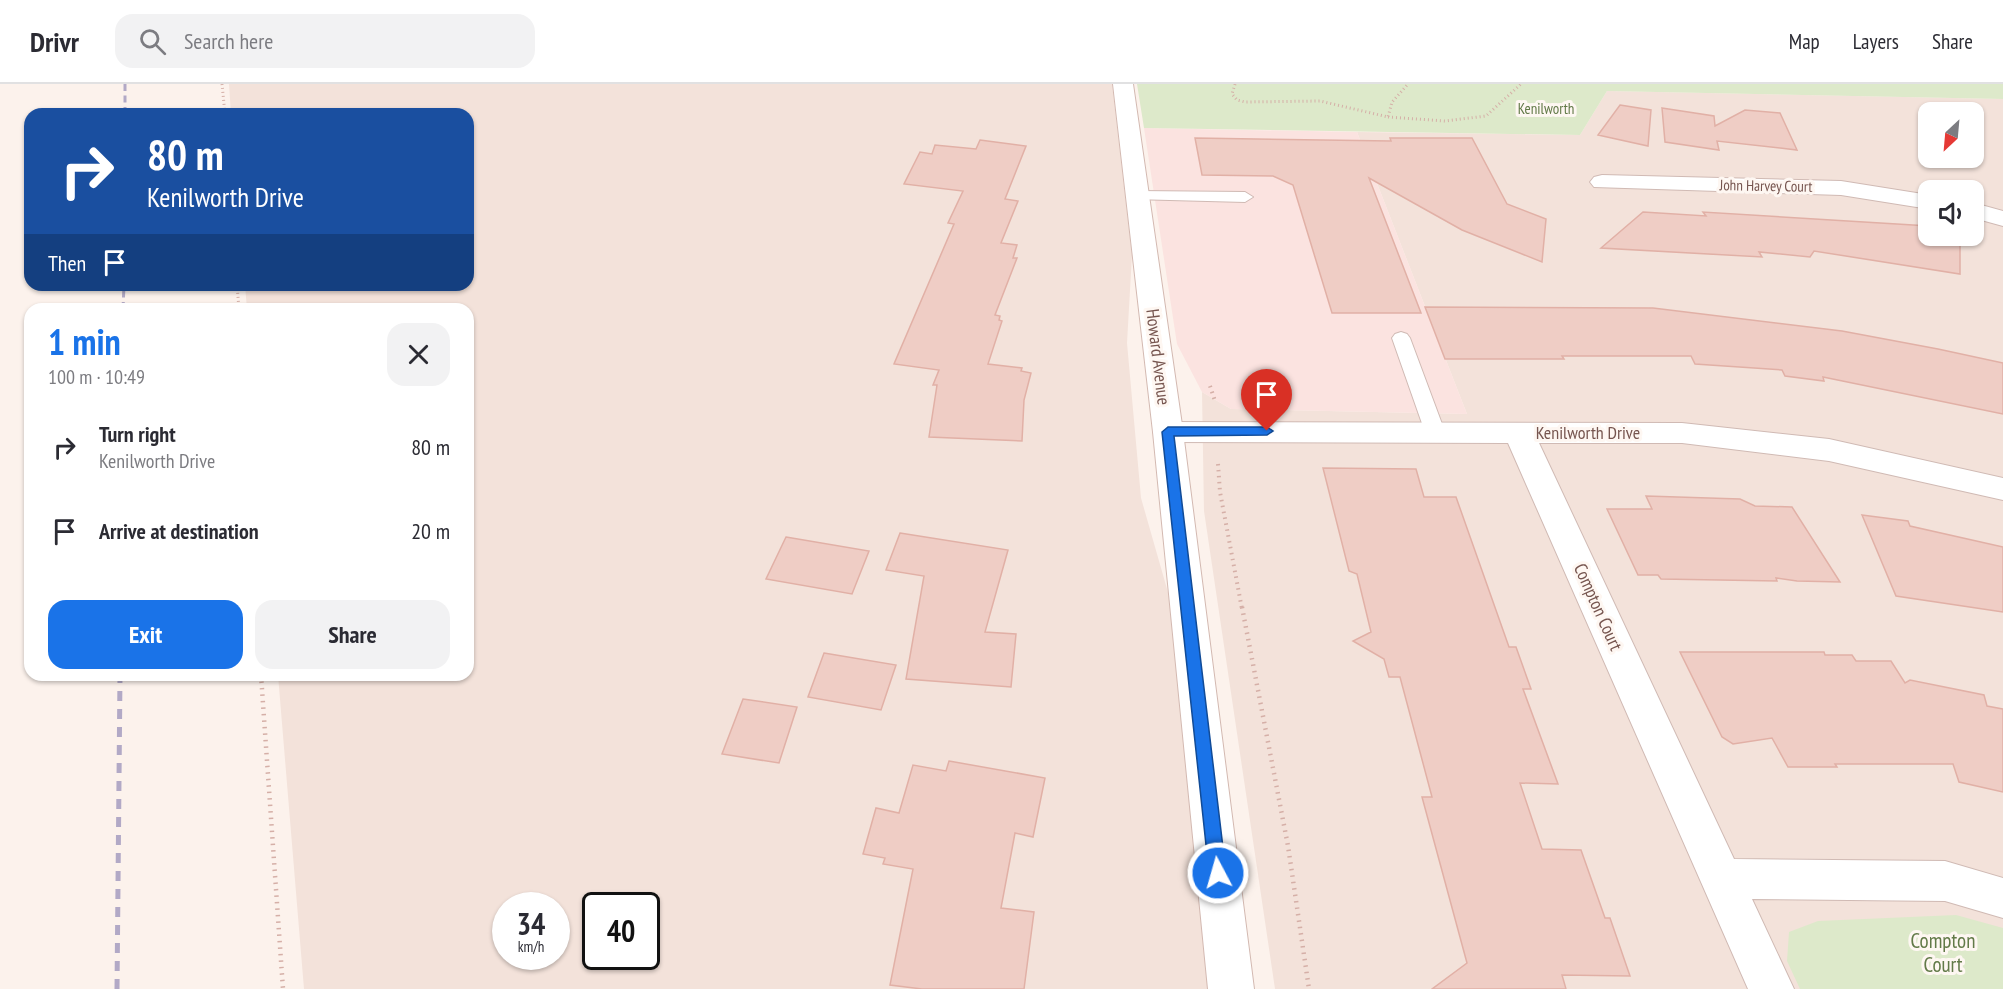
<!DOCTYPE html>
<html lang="en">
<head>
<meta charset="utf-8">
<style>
	body { margin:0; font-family:"PT Sans Narrow",sans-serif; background:#f2f2f3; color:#2b2b33; height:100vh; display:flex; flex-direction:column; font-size:22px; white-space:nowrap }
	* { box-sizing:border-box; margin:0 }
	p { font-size:20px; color:#7c7c81 }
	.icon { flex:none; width:33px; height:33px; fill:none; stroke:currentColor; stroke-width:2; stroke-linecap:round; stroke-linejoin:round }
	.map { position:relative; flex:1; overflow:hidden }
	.drawer { position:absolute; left:24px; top:219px; width:450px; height:378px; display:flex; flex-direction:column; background:#fff; border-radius:18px; box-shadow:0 2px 4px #0004 }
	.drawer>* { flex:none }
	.hud { position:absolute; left:24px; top:24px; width:450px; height:183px; border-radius:18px; box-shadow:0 2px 4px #0004; background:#1a4fa0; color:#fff; overflow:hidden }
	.needle { width:39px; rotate:206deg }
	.controls { position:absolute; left:1918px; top:18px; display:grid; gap:12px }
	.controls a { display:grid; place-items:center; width:66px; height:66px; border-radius:12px; background:#fff; box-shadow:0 2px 4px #0004; font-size:30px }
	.speed { position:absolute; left:492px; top:808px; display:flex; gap:12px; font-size:30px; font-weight:700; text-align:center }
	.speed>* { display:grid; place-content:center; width:78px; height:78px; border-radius:50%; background:#fff; box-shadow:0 2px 4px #0004; line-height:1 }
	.speed small { font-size:15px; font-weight:400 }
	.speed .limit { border:3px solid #111; border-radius:9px; background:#fff; color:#111 }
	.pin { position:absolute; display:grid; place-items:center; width:51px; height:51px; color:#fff; margin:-62px -26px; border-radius:50% 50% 50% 0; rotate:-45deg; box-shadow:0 0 6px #0007 }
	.pin .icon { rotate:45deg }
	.me { position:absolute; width:66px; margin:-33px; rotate:354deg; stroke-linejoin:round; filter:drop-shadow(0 0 4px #0008) }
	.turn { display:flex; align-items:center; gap:21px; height:126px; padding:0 24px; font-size:27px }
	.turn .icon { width:78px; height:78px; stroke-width:2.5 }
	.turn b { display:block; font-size:42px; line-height:51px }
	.then { display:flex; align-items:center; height:57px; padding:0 24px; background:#0003; gap:12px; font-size:22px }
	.round { display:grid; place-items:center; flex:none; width:63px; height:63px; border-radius:18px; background:#f2f2f3 }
	.headline { display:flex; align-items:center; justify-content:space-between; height:102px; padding:0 24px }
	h1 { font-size:36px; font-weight:600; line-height:45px; color:#1a73e8 }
	.button { display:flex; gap:12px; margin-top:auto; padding:12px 24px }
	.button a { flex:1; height:69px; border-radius:18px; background:#1a73e8; color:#fff; font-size:24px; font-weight:600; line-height:69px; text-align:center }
	.button a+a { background:#f2f2f3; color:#2b2b33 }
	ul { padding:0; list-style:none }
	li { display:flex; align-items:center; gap:18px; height:84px; padding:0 24px }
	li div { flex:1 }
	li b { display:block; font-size:22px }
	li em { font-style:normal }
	header { display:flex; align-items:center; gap:36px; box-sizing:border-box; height:84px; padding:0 30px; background:#fff; border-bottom:2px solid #e1e1e2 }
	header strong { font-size:28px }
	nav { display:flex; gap:33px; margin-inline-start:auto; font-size:21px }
	.search { width:420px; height:54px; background:#f2f2f3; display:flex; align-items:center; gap:15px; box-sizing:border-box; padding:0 21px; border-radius:18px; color:#7c7c81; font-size:22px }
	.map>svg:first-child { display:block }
</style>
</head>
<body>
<header>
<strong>Drivr</strong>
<div class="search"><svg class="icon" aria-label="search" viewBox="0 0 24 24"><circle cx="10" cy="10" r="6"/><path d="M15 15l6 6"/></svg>Search here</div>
<nav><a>Map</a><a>Layers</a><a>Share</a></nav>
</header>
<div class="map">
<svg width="2003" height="905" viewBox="0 0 2003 905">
	<rect width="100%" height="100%" fill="#fcf2ec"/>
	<path fill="#f3e2da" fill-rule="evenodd" d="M 229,0 L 1112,0 L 1132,171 L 1127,259 L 1141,414 L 1171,519 L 1211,905 L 304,905 L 278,591 L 468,591 L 468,225 L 247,225 L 245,201 L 468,201 L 468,30 L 231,30 ZM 506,822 L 556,822 L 556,873 L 506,873 ZM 596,822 L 646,822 L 646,873 L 596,873 Z
		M 1607,7 L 2003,15 L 2003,905 L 1275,905 L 1204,427 L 1202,308 L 1231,325 L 1467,330 L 1357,48 L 1580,51 ZM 1929,28 L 1974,28 L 1974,74 L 1929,74 ZM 1929,106 L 1974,106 L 1974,152 L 1929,152 Z"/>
	<path fill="#fbe3e0" d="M 1144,44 L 1357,48 L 1467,330 L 1231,325 L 1202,308 L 1177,260 Z"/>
	<path fill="#dde9ca" d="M 1137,0 L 2003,0 L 2003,15 L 1607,7 L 1580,51 L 1144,44 Z
		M 1956,831 L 2003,844 L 2003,905 L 1800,905 L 1787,877 L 1789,848 L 1818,837 Z"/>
	<path fill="#efcdc5" stroke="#e1b0a6" stroke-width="1.5" d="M 1620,21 L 1651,26 L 1648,62 L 1598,51 Z
		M 1662,24 L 1714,32 L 1715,42 L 1745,26 L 1780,29 L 1797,66 L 1717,57 L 1719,66 L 1665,58 Z
		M 1195,54 L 1391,57 L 1390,54 L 1472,54 L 1507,120 L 1546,135 L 1542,178 L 1462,146 L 1369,94 L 1421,229 L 1332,229 L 1293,101 L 1273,92 L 1202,91 Z
		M 980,56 L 1026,62 L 1005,115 L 1018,117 L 1001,159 L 1017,161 L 1013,174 L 1017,174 L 995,231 L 1000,232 L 999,236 L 1002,237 L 988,280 L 1022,284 L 1021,287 L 1031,289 L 1024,316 L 1022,357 L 929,353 L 937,301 L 933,301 L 939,286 L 894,280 L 954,140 L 948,139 L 963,107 L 904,100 L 920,68 L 932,70 L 935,61 L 976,65 Z
		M 1643,128 L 1706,132 L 1703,128 L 1929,142 L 1929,152 L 1960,152 L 1960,190 L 1814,167 L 1810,173 L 1759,168 L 1762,173 L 1601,164 Z
		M 1425,223 L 1653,224 L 1842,247 L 1938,265 L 2003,279 L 2003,330 L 1823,293 L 1824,297 L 1785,292 L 1782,286 L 1695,280 L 1691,272 L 1562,272 L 1564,275 L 1445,275 Z
		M 1323,384 L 1416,385 L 1424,413 L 1456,413 L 1509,563 L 1516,563 L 1531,605 L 1523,605 L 1558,700 L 1520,699 L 1542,765 L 1581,766 L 1605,834 L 1610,834 L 1630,892 L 1562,891 L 1566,905 L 1432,905 L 1467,879 L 1422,713 L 1432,713 L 1400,593 L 1389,593 L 1384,575 L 1353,557 L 1371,548 L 1357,490 L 1349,487 Z
		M 1646,412 L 1740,415 L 1755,422 L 1792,423 L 1840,498 L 1797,497 L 1776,494 L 1777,497 L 1661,495 L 1658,491 L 1638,491 L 1607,425 L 1652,425 Z
		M 1862,431 L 1908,437 L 1910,442 L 2003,463 L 2003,528 L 1896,512 Z
		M 900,449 L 1008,466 L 985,548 L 1016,550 L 1011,603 L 906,595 L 924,492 L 886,486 Z
		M 786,453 L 869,467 L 852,510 L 766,495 Z
		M 1680,568 L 1824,568 L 1825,571 L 1852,571 L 1856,577 L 1891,577 L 1905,599 L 1910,596 L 1984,611 L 1987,622 L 2003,625 L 2003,708 L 1959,698 L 1953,680 L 1835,680 L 1837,683 L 1788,683 L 1772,654 L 1733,660 L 1722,653 Z
		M 824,569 L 896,581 L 881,626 L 808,613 Z
		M 743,615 L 797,623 L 779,679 L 722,670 Z
		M 949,677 L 1045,694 L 1033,753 L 1015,749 L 1001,824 L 1034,828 L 1024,905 L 922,905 L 890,901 L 913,785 L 883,780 L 885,774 L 863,770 L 876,724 L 899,729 L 913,681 L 946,687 Z"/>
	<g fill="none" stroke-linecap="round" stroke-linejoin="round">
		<g stroke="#d0bab4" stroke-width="2">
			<path id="lane" d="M 1137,107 L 1245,108 L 1253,113 L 1245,118 L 1132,115 L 1129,112 L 1132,109 Z
				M 1401,248 L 1407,250 L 1410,254 L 1445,348 L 1442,353 L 1435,355 L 1428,353 L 1425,348 L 1392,254 L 1395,250 Z"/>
		</g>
		<g stroke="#d0bab4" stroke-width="2">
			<path id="street" d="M 1602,91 L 1841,97 L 1929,111 L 1929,125 L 1841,111 L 1594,103 L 1590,98 L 1594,93 Z
				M 1974,119 L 2003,127 L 2003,142 L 1974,134 Z
				M 1168,338 L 1682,339 L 1829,355 L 2003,394 L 2003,416 L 1829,377 L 1682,359 L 1539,359 L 1734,775 L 1945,777 L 2003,794 L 2003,834 L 1945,817 L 1752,815 L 1794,905 L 1748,905 L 1508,359 L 1168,358 L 1157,355 L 1153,348 L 1157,341 Z"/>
		</g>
		<g stroke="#d3b9b1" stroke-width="2">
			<path id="secondary" d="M 1113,0 L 1133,0 L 1183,348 L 1254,905 L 1208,905 L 1153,348 Z"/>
		</g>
		<path stroke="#d5afa7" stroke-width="3" stroke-dasharray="1 3" stroke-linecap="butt" d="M 222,0 L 225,30
			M 1235,0 L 1232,10 L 1237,16 L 1245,18 L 1320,17 L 1388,33 L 1392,18 L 1408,0
			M 1388,33 L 1445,37 L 1486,32 L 1521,0
			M 237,201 L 239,225"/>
		<path stroke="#d5afa7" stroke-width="4" stroke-dasharray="1.5 4.5" stroke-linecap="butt" d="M 1210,302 L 1215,317
			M 1218,380 L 1220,408 L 1242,525"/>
		<path stroke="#d5afa7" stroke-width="4.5" stroke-dasharray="1.5 5" stroke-linecap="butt" d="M 1242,523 L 1288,762 L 1309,905
			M 261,591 L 283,905"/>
		<use href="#lane" fill="#fff" fill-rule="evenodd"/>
		<use href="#street" fill="#fff" fill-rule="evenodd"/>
		<use href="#secondary" fill="#fff" fill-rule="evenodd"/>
		<path stroke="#b2a9c6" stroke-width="3" stroke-dasharray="7 4.5" stroke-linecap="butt" d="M 125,0 L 125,30
			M 123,225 L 124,201"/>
		<path stroke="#b2a9c6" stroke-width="5" stroke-dasharray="10 8" stroke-linecap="butt" d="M 117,905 L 120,591"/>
	</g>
	<path fill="#1a73e8" stroke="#114b97" stroke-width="1.5" d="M 1168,343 L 1267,343 L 1273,347 L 1267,351 L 1174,352 L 1226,789 L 1224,795 L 1218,797 L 1211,795 L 1209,789 L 1162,348 Z"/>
	<g text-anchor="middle" stroke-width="6" stroke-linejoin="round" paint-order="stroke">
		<g font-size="15" fill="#627a48" stroke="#fef7f2">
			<text x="1546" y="30">Kenilworth</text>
		</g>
		<g font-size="15" fill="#76554f" stroke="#fef7f2">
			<text transform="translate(1766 102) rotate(1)" y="5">John Harvey Court</text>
		</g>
		<g font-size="18" fill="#76554f" stroke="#fef7f2">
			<text transform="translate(1158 273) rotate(83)" y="6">Howard Avenue</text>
			<text x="1588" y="355">Kenilworth Drive</text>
			<text transform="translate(1598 523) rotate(66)" y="6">Compton Court</text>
		</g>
		<g font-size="21" fill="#627a48" stroke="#fef7f2">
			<text x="1943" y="864">Compton<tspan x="1943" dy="24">Court</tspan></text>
		</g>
	</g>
</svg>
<div class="controls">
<a><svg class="needle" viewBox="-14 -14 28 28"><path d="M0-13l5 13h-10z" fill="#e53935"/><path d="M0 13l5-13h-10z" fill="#7c7c81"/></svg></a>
<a><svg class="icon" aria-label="sound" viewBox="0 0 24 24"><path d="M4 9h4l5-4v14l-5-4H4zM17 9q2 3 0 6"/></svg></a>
</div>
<div class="speed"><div>34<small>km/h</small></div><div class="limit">40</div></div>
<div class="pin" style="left:1267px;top:347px;background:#d93025"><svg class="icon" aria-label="arrive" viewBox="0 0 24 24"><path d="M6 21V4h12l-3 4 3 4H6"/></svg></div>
<svg class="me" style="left:1218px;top:789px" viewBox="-20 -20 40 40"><circle r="17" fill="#1a73e8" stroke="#fff" stroke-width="3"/><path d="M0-11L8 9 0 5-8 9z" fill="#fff"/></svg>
<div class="hud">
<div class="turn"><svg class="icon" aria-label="right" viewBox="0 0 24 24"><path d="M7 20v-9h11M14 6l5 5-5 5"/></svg><div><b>80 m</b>Kenilworth Drive</div></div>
<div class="then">Then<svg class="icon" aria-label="arrive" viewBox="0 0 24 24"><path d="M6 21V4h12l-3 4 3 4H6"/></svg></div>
</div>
<section class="drawer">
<div class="headline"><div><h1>1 min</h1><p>100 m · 10:49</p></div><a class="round"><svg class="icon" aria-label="close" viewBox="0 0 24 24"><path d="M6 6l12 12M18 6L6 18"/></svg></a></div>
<ul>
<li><svg class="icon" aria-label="right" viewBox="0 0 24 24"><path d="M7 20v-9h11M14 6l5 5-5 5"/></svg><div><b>Turn right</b><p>Kenilworth Drive</p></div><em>80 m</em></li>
<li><svg class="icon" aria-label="arrive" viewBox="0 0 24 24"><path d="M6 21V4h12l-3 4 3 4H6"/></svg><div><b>Arrive at destination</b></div><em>20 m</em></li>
</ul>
<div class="button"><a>Exit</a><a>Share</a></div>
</section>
</div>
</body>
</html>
